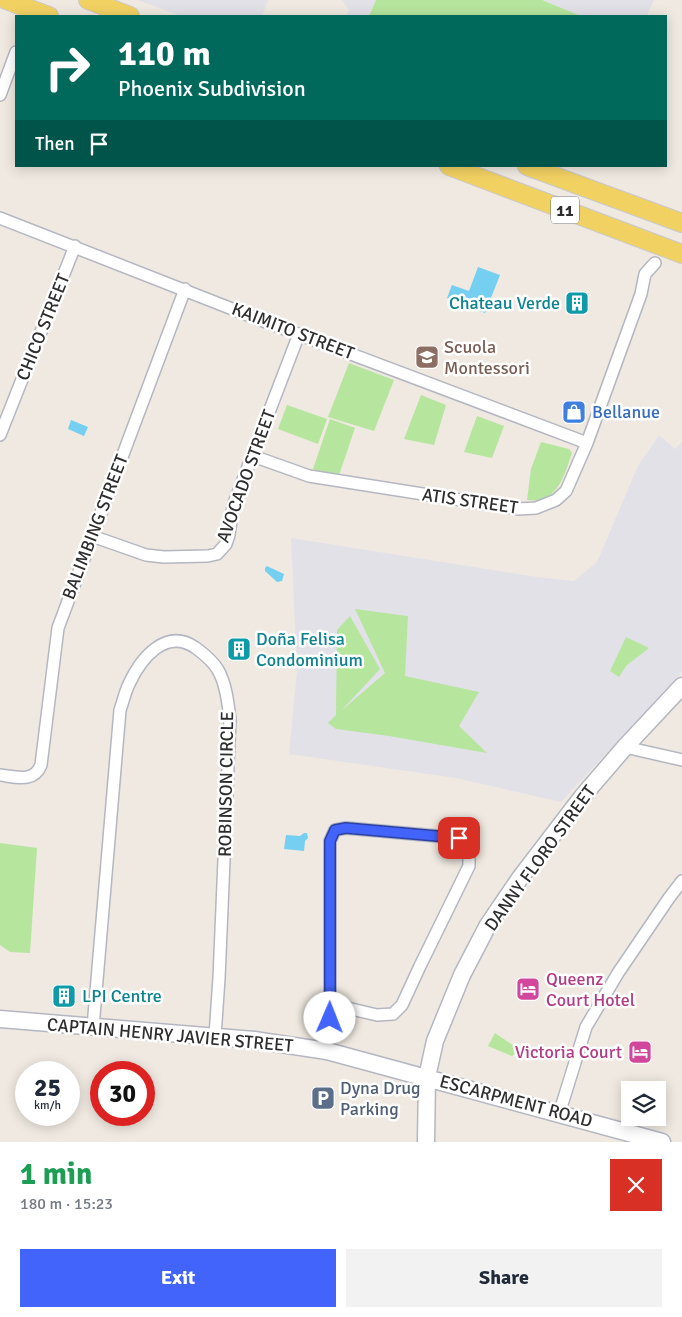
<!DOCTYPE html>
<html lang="en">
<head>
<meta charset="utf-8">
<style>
	body { margin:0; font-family:Signika,sans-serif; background:#f2f2f3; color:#1f2937; height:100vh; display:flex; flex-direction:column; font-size:19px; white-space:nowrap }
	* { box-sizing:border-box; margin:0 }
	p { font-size:16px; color:#747a83 }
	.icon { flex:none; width:28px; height:28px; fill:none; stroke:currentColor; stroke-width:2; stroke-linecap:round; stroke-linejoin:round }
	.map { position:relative; height:1142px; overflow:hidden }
	.panel { display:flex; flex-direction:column; background:#fff; flex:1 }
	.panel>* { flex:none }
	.banner { position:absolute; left:15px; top:15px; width:652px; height:152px; border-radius:0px; box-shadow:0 2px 12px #0003; background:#00695c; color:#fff; overflow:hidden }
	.controls { position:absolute; left:621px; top:1081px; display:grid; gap:10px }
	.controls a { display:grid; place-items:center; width:45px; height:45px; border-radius:0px; background:#fff; box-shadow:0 2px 12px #0003; font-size:25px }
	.speed { position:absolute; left:15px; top:1061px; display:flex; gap:10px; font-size:25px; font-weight:700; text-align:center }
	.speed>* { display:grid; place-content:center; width:65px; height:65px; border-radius:50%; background:#fff; box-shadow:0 2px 12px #0003; line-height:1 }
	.speed small { font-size:12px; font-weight:400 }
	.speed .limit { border:8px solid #d22; background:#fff; color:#111 }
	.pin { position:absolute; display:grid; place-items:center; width:42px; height:42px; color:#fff; margin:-21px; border-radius:10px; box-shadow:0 2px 8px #0006 }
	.me { position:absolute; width:55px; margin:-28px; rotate:1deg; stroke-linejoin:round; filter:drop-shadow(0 0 4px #0008) }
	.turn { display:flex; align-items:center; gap:18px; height:105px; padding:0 20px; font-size:22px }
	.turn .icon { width:65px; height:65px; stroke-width:2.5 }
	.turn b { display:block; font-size:35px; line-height:42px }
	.then { display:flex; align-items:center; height:48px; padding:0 20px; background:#0003; gap:10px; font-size:19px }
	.round { display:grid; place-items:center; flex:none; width:52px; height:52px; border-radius:0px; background:#f2f2f3 }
	.overview { display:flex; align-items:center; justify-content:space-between; height:85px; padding:0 20px }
	h1 { font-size:30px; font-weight:800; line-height:38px; color:#1e9e55 }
	.cta { display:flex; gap:10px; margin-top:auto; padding:10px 20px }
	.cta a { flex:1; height:58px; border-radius:0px; background:#4264fb; color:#fff; font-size:20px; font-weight:800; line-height:58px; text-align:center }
	.cta a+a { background:#f2f2f3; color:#1f2937 }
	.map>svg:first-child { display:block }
</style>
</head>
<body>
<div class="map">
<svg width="682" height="1142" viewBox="0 0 682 1142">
	<rect width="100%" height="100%" fill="#efe9e1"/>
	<path fill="#e3e1e8" d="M 138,0 L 268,0 L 262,16 L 181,16 Z
		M 342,0 L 376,0 L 369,16 L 346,16 L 349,10 Z
		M 542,0 L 654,0 L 647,16 L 581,16 Z
		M 659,435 L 675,449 L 682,442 L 682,672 L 561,802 L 456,778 L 289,754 L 297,670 L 291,538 L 537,577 L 574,581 L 597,562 L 638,466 Z"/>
	<path fill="#b6e59e" d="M 376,0 L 542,0 L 581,16 L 369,16 Z
		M 349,363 L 394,380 L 374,431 L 328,417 Z
		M 421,395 L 446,405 L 434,445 L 404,439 Z
		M 287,405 L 327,419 L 318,444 L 278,429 Z
		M 477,416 L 504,426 L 492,458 L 464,452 Z
		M 330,419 L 355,428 L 338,478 L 313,469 Z
		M 541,442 L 569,449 L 572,453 C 566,470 560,496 539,500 C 536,501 531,500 527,500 L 531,469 Z
		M 355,609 L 408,616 L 405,676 L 479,692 L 459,726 L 487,753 L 389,736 L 336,729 L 328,723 L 336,715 L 337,630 L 350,616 L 380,669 L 341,711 L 385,673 Z
		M 626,637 L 649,648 L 627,665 L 619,677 L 610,671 Z
		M 0,843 L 37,848 L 30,953 L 10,952 L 0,945 Z
		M 495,1033 L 520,1050 L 512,1056 L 488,1046 Z"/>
	<path fill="#75cff0" d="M 478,267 L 500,275 L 485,313 L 447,298 L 452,285 L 469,291 Z
		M 71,420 L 88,427 L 84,436 L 68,429 Z
		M 267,566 L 284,574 L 282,581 L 277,582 L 265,571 L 265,568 Z
		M 304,833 L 307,833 L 308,838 L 305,841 L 304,851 L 284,849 L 286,835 L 300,836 Z"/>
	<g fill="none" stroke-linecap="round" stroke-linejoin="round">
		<g stroke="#b4b7c1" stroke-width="14">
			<path id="street" d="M 0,95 L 16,52
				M 0,218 L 245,314 L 587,443
				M 0,435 L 75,246
				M 253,456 L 309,476 L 518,509 L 536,508 L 556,500 L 566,491 L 587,443 L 641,294 L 645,274 L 655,263
				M 92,536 L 146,555 L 164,557 L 208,556 L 217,554 L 226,544 L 229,535 L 233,506 L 299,334
				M 625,747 L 682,760
				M 0,775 C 16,777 34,783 41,765 L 58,628 L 185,289
				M 93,1027 L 120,710 C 123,702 125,692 129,684 C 141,658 166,627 196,648 C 204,654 213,661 218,670 C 226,684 228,703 230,719 L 219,978 L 215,1036
				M 327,1051 L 327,1029 L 330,1004 L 330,841 L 335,830 L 346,828 L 459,838 C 470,846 469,853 469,866 L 420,966 L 402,1005 L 393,1014 L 377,1015 L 330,1004
				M 559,1114 L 586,1027 L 618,973 L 669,898 L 682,881"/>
		</g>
		<g stroke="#b4b7c1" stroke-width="19">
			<path id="secondary" d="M 0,1019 L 254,1040 L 327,1051 L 662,1142
				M 426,1142 L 427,1077 L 435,1041 L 462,975 L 488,925 L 520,878 L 582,797 L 625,747 L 682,686"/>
		</g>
		<g stroke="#c9c9c9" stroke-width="20">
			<path id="primary" d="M 6,0 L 49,16
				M 88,0 L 130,16
				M 449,166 L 682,254
				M 527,166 L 682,223"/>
		</g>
		<use href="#street" stroke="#fff" stroke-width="11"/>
		<use href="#secondary" stroke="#fff" stroke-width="16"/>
		<use href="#primary" stroke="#f2d163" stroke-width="18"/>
	</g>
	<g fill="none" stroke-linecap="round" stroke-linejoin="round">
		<g stroke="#2b41a3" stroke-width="12">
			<path id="route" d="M 330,1018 L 330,841 L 335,830 L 346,828 L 459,838"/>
		</g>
		<use href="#route" stroke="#4264fb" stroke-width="9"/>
	</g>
	<defs>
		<g id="building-square" transform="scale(1.25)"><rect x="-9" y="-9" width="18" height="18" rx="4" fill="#0f9aa8" stroke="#fff"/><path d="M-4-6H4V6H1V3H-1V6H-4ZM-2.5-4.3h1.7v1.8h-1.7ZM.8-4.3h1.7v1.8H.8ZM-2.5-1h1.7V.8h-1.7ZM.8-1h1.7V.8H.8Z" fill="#fff"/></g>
		<g id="school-square" transform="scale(1.25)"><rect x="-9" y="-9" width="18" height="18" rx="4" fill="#8d6e63" stroke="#fff"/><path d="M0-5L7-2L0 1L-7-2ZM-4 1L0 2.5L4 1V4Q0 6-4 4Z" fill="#fff"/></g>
		<g id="shop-square" transform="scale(1.25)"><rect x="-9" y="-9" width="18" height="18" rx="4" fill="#3f7fe0" stroke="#fff"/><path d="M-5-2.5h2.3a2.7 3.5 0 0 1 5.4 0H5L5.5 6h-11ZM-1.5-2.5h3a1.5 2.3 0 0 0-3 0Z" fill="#fff"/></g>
		<g id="hotel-square" transform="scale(1.25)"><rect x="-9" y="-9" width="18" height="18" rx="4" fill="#d1479c" stroke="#fff"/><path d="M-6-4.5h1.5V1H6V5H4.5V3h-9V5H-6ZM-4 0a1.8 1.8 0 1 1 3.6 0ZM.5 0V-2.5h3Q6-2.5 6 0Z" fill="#fff"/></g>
		<g id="parking-square" transform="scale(1.25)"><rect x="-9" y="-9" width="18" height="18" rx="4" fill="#5c6f8a" stroke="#fff"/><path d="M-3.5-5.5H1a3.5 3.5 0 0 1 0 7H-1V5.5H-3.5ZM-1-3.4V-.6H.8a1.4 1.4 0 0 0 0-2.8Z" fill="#fff"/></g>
	</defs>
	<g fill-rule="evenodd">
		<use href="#building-square" x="577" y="303"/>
		<use href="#school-square" x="427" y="357"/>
		<use href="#shop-square" x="574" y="412"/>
		<use href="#building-square" x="239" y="649"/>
		<use href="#hotel-square" x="528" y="989"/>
		<use href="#building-square" x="64" y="996"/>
		<use href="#hotel-square" x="640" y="1052"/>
		<use href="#parking-square" x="323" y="1098"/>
	</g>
	<g text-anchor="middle" stroke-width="5" stroke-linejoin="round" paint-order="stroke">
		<rect fill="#fff" stroke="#6d6d6d" stroke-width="1" x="551" y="196.5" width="28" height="27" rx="4"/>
		<g font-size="16" font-weight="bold" fill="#2e2e2e">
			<text x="565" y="216">11</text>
		</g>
		<g font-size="18" fill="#0d838f" stroke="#fff" text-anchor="start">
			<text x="560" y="309" text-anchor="end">Chateau Verde</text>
			<text x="256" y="645">Doña Felisa<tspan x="256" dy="21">Condominium</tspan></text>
			<text x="82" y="1002">LPI Centre</text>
		</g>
		<g font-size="18" fill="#2e2e2e" stroke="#fff">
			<text transform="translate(43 327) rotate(-68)" y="6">CHICO STREET</text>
			<text transform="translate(293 331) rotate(21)" y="6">KAIMITO STREET</text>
			<text transform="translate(246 476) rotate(-70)" y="6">AVOCADO STREET</text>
			<text transform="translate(470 501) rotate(8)" y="6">ATIS STREET</text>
			<text transform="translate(95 527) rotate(-69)" y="6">BALIMBING STREET</text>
			<text transform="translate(226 784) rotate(-89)" y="6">ROBINSON CIRCLE</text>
			<text transform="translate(540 858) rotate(-54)" y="6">DANNY FLORO STREET</text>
			<text transform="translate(170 1035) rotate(5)" y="6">CAPTAIN HENRY JAVIER STREET</text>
			<text transform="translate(516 1101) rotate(15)" y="6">ESCARPMENT ROAD</text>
		</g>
		<g font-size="18" fill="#785e54" stroke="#fff" text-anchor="start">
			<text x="444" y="353">Scuola<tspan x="444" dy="21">Montessori</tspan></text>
		</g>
		<g font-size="18" fill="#366cbe" stroke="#fff" text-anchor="start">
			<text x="592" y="418">Bellanue</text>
		</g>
		<g font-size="18" fill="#b23c85" stroke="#fff" text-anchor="start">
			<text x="546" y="985">Queenz<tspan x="546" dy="21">Court Hotel</tspan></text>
			<text x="622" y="1058" text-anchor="end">Victoria Court</text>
		</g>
		<g font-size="18" fill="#4e5e75" stroke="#fff" text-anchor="start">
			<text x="340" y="1094">Dyna Drug<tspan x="340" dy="21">Parking</tspan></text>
		</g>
	</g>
</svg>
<div class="controls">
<a><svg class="icon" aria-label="layers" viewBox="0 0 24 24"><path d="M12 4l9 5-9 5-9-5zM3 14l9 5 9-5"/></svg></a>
</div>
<div class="speed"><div>25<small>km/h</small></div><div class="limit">30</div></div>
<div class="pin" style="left:459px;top:838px;background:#d93025"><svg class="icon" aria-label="arrive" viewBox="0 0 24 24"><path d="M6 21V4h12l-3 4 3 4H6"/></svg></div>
<svg class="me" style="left:330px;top:1018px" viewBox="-20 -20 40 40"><circle r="19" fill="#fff"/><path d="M0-13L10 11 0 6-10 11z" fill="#4264fb"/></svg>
<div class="banner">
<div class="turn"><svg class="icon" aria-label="right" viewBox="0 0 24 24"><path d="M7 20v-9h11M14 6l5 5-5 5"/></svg><div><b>110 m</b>Phoenix Subdivision</div></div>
<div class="then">Then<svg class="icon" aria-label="arrive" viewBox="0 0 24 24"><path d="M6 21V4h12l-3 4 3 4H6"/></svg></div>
</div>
</div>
<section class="panel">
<div class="overview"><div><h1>1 min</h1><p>180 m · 15:23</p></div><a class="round" style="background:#d93025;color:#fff"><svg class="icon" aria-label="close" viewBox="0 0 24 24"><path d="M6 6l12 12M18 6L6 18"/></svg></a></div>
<div class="cta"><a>Exit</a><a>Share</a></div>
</section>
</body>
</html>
